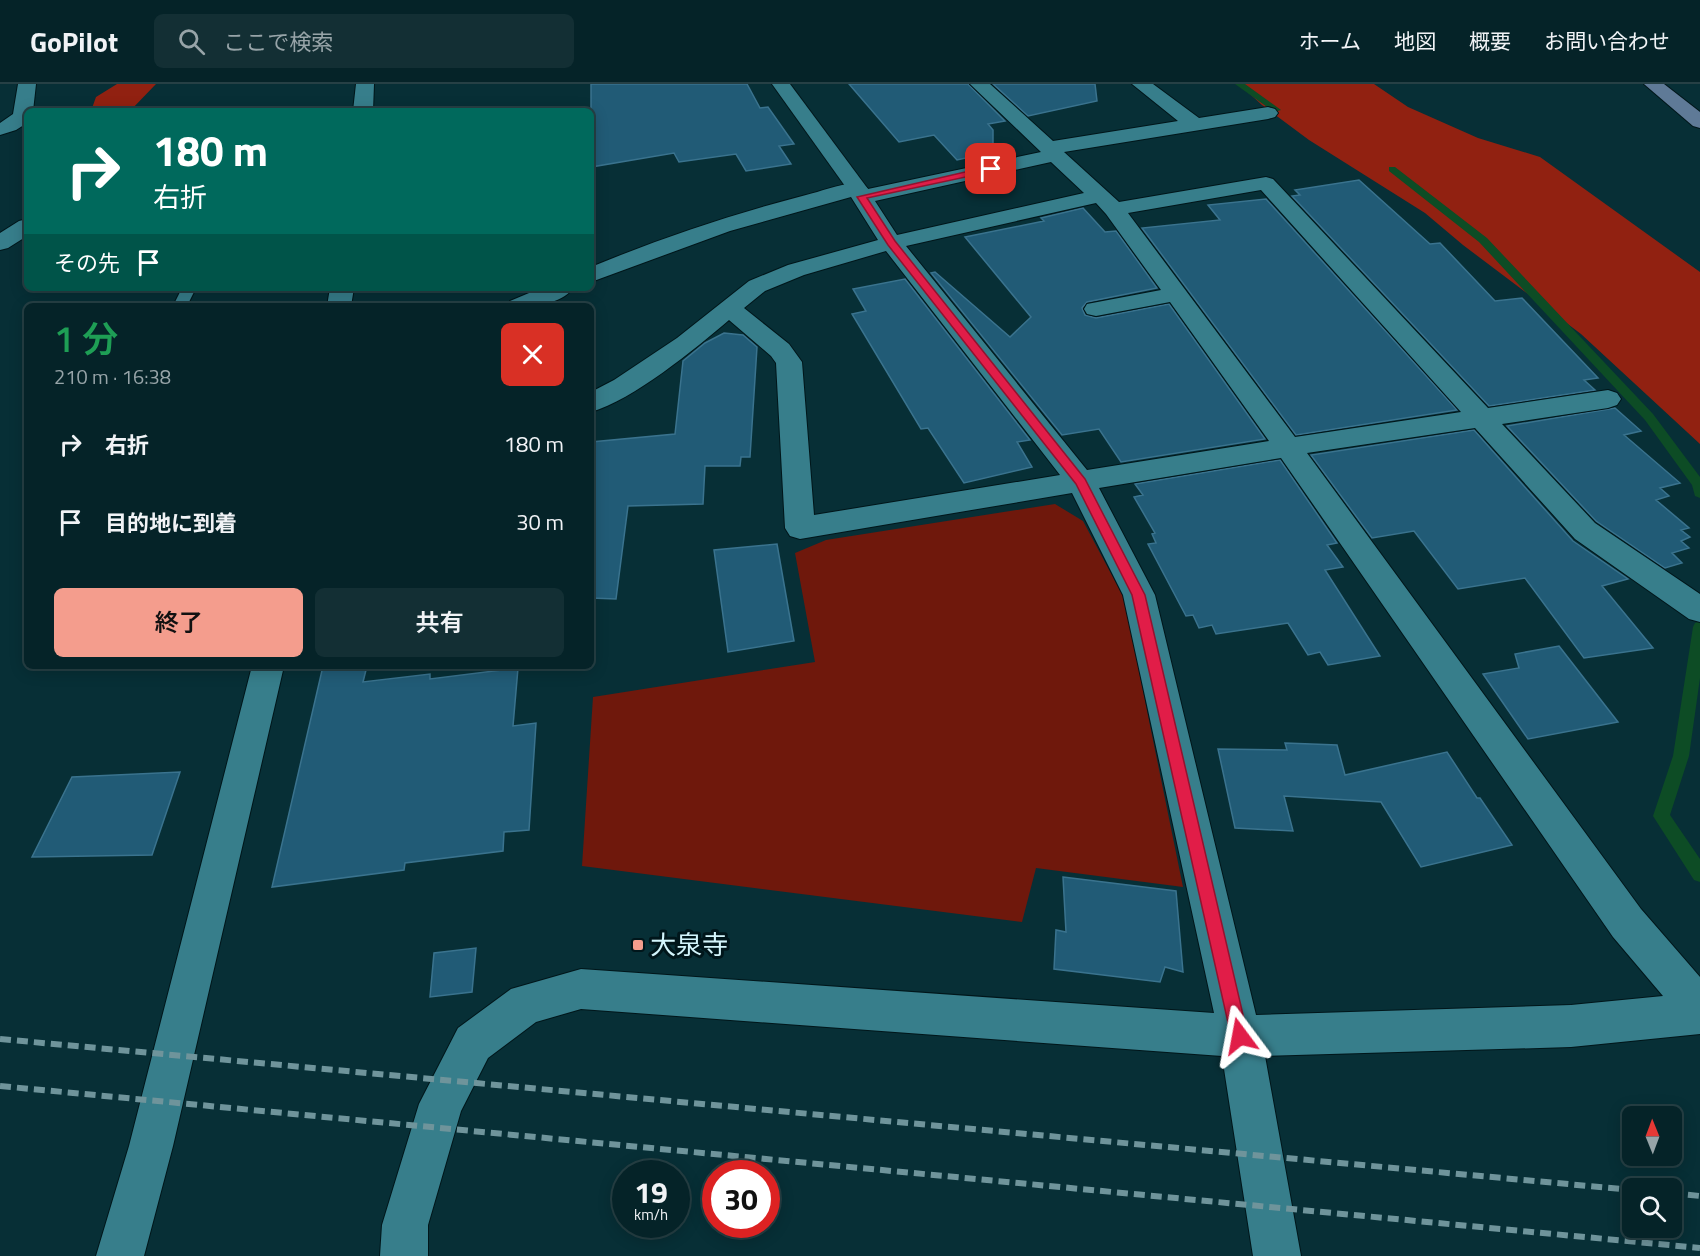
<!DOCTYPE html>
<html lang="ja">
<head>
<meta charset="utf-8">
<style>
	body { margin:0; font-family:"Titillium Web","Noto Sans JP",sans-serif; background:#132f34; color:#f1f3f6; height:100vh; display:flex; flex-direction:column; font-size:22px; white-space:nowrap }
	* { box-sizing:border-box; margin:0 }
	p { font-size:20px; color:#97a4a8 }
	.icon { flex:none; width:33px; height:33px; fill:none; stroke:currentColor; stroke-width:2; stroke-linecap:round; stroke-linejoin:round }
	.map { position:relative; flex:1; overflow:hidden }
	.drawer { position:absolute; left:24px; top:219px; width:570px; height:366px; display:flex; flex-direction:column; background:#052328; border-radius:9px; box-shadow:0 3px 15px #0003,0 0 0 2px #264045 }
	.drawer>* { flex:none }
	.hud { position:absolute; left:24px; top:24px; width:570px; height:183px; border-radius:9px; box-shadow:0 3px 15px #0003,0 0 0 2px #264045; background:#00695c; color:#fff; overflow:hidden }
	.needle { width:39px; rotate:359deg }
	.fabs { position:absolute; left:1622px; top:1022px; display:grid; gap:12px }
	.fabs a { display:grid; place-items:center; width:60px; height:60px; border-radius:9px; background:#052328; box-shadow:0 3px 15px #0003,0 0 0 2px #264045; font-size:30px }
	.speed { position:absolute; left:612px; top:1076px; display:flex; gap:12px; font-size:30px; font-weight:700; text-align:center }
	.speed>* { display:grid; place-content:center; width:78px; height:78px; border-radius:50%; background:#052328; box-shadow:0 3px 15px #0003,0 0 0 2px #264045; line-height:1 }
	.speed small { font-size:15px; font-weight:400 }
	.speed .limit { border:9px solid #d22; background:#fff; color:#111 }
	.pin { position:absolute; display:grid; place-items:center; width:51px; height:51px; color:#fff; margin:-26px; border-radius:12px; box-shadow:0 3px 9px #0006 }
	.me { position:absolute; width:66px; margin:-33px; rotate:347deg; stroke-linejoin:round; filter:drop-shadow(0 0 4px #0008) }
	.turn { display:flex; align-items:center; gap:21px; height:126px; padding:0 30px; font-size:27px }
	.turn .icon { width:78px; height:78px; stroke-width:2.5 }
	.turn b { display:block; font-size:42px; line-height:51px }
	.then { display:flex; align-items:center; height:57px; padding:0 30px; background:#0003; gap:12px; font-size:22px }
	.round { display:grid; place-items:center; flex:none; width:63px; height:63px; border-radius:9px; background:#132f34 }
	.overview { display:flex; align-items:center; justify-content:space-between; height:102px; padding:0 30px }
	h1 { font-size:36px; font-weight:600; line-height:45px; color:#1e9e55 }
	.primary-button { display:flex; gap:12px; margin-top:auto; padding:12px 30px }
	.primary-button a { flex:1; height:69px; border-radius:9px; background:#f49d8d; color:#111; font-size:24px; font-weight:600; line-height:69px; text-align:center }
	.primary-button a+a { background:#132f34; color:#f1f3f6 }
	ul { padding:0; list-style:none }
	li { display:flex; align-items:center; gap:18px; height:78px; padding:0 30px }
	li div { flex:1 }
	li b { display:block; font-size:22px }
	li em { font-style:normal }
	header { display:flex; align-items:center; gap:36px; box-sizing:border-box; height:84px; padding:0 30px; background:#052328; border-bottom:2px solid #264045 }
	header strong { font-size:28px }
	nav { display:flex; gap:33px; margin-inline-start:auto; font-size:21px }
	.search { width:420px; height:54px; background:#132f34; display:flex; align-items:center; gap:15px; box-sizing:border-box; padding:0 21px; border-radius:9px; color:#97a4a8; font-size:22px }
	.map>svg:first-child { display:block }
</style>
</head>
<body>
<header>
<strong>GoPilot</strong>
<div class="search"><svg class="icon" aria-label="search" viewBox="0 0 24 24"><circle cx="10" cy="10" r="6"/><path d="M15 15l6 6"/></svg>ここで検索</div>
<nav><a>ホーム</a><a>地図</a><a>概要</a><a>お問い合わせ</a></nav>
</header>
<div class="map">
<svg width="1700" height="1172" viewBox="0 0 1700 1172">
	<rect width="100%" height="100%" fill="#072f36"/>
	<path fill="#6f180c" d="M 1055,420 L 1083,437 L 1124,514 L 1183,803 L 1036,784 L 1022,838 L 582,782 L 593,613 L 815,578 L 795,469 L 826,456 Z"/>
	<path fill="#912111" d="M 117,0 L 156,0 L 130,27 L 91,27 L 96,13 Z
		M 1239,0 L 1374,0 L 1408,23 L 1478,54 L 1540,73 L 1700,188 L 1700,360 L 1581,250 L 1463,161 L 1425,129 L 1309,56 L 1262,21 Z"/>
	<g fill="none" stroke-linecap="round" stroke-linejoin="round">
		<path fill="#0d4c25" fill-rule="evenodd" d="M 1235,0 L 1245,0 L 1281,26 L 1274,28 Z
			M 1389,83 L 1395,83 L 1487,154 L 1653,330 L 1700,393 L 1700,414 L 1695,412 L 1692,401 L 1645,336 L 1479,158 L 1389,87 Z
			M 1700,537 L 1700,594 L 1689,672 L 1670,731 L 1700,775 L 1700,798 L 1694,796 L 1653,732 L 1673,672 L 1693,543 L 1695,539 Z"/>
	</g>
	<path fill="#215b76" stroke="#3a738e" stroke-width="1.5" d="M 591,0 L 747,0 L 760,24 L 768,23 L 794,60 L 779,62 L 791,80 L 746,87 L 736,70 L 679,78 L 674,69 L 591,83 Z
		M 849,0 L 968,0 L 1005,37 L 988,40 L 993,46 L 993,68 L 957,76 L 934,51 L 899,58 Z
		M 993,0 L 1095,0 L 1097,17 L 1028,32 Z
		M 1359,96 L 1430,160 L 1440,159 L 1495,217 L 1522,214 L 1598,294 L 1584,296 L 1595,306 L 1489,322 L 1292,112 L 1300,111 L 1295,106 Z
		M 1266,115 L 1457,326 L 1296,351 L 1142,144 L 1220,136 L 1208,121 Z
		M 1083,124 L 1105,148 L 1116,147 L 1157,204 L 1087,218 L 1082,224 L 1085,231 L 1096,234 L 1169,220 L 1265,355 L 1121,378 L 1099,345 L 1062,351 L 931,189 L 935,188 L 1010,253 L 1031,233 L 965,153 L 1044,137 L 1041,134 Z
		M 905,195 L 1030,356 L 1017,358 L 1032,383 L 964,399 L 928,344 L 921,345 L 852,230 L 866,227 L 853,205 Z
		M 724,249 L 743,251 L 757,263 L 750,373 L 741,373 L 740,382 L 705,382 L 703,420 L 628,422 L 616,515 L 591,514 L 591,358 L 675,350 L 683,277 L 705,259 Z
		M 1615,324 L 1641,347 L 1624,351 L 1680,399 L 1660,404 L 1669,412 L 1656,416 L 1689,444 L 1681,446 L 1690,453 L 1681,457 L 1689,464 L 1672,469 L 1682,479 L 1665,484 L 1596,437 L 1507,342 Z
		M 1474,346 L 1573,457 L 1628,495 L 1602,502 L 1653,564 L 1584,574 L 1525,494 L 1458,505 L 1414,447 L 1372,454 L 1311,371 Z
		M 1280,376 L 1337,459 L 1327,461 L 1343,483 L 1325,486 L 1380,572 L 1328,581 L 1320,568 L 1308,571 L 1288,539 L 1216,550 L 1212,541 L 1199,544 L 1193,531 L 1186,532 L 1148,460 L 1156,459 L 1152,450 L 1155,449 L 1134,413 L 1143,411 L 1135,400 Z
		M 777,460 L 794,557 L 728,568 L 714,466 Z
		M 1559,562 L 1618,638 L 1528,655 L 1483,590 L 1519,584 L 1515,570 Z
		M 323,582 L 367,582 L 363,598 L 430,590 L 430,595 L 518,584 L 513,642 L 536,639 L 529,746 L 504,748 L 503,767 L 405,779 L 404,786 L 272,803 Z
		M 1285,659 L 1337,661 L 1345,691 L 1447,668 L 1477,714 L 1480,714 L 1512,761 L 1421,783 L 1381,718 L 1284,712 L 1293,747 L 1235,744 L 1218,665 L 1287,666 Z
		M 180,688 L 152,771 L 32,773 L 72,693 Z
		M 1063,793 L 1176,807 L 1183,888 L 1165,883 L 1160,898 L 1054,885 L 1056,846 L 1066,848 Z
		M 476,864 L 472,908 L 430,913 L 434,869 Z"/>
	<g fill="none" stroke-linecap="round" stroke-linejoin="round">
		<g stroke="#01161a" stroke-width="2">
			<path id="service" d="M 182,204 L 196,204 L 187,222 L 173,222 Z"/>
		</g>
		<g stroke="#01161a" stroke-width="2">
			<path id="minor" d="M 18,0 L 36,0 L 33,27 L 27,27 L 27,39 L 16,46 L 0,51 L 0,39 L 13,30 Z
				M 356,0 L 374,0 L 373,27 L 353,27 Z
				M 970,0 L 990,0 L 1053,57 L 1178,37 L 1132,0 L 1153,0 L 1199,34 L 1268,23 L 1275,25 L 1278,29 L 1275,33 L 1268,35 L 1064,68 L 1119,118 L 1266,93 L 1273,95 L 1488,324 L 1608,306 L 1617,309 L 1621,315 L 1617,321 L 1608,324 L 1502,340 L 1595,439 L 1700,510 L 1700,538 L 1689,535 L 1575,455 L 1475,344 L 1307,369 L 1641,825 L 1700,893 L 1700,950 L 1571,963 L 1265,972 L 1301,1172 L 1253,1172 L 1222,972 L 581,925 L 536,938 L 488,974 L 461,1027 L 428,1141 L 428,1172 L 380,1172 L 382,1141 L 419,1020 L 458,944 L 511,905 L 581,885 L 1214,929 L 1123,511 L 1072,409 L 800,455 L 790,452 L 785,444 L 776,279 L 771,272 L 729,236 C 695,265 633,316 591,328 L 591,308 L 614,296 L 677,254 L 749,197 L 788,181 L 878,156 L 851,113 L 730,147 L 591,198 L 591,183 C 661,154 733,130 806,111 C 823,107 847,96 864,101 L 868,105 L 1041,68 ZM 1051,78 L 1084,109 L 897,151 L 875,117 ZM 1261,106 L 1461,328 L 1295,353 L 1128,129 ZM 1096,119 L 1106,130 L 1161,206 L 1087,220 L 1084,225 L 1087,230 L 1096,232 L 1170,218 L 1269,357 L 1087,386 L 906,162 ZM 886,167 L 1060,391 L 814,431 L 802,278 L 789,260 L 744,224 L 765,207 L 804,191 ZM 1281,374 L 1613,853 L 1663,912 L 1571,921 L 1256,931 L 1155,511 L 1099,404 Z
				M 27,135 L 27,152 L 8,164 L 0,166 L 0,149 L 19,137 Z
				M 330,204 L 354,204 L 351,222 L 327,222 Z
				M 541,204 L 573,204 C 560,223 526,222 506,222 L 510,217 Z
				M 252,582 L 284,582 L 173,1062 L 144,1172 L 96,1172 L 129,1062 Z"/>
		</g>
		<g stroke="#01161a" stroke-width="2">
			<path id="tertiary" d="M 772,0 L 790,0 L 868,105 L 864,109 L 857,111 L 850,109 Z"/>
		</g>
		<g stroke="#01161a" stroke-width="2">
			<path id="secondary" d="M 1644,0 L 1664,0 L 1700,28 L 1700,44 L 1693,42 Z"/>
		</g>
		<use href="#service" fill="#377e8b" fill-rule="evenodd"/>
		<use href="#minor" fill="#377e8b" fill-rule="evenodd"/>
		<use href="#tertiary" fill="#377e8b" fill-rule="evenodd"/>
		<use href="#secondary" fill="#5f7a97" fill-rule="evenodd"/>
		<path stroke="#6f949b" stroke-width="6" stroke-dasharray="11 6" stroke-linecap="butt" d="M 0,955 L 1632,1106
			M 0,1002 L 1700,1164
			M 1671,1109 L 1700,1112"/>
	</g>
	<path fill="#e11d48" stroke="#92132f" stroke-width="1.5" d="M 991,82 L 994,83 L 994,87 L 867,114 L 895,157 L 1085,395 L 1145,511 L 1248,952 L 1246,958 L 1240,961 L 1233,958 L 1231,952 L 1132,511 L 1076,400 L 888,161 L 857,113 Z"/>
	<rect fill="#f49d8d" stroke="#00161b" stroke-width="2" x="632" y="855" width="12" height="12" rx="3"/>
	<g text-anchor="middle" stroke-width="6" stroke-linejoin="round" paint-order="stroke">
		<g font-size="26" fill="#d3f5fc" stroke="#00161b" text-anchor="start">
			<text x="650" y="870">大泉寺</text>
		</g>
	</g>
</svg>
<div class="fabs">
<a><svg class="needle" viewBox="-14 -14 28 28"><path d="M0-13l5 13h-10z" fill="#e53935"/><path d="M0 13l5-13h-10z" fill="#97a4a8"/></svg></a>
<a><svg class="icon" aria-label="search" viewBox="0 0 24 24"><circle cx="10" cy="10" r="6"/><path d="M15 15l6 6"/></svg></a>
</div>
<div class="speed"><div>19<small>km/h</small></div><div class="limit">30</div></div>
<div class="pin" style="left:991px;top:85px;background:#d93025"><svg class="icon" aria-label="arrive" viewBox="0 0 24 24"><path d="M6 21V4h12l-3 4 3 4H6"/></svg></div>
<svg class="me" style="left:1240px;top:952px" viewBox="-20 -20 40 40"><path d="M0-17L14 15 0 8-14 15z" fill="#e11d48" stroke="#fff" stroke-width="4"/></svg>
<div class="hud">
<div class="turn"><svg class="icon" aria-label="right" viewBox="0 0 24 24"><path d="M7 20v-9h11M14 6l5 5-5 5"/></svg><div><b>180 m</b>右折</div></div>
<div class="then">その先<svg class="icon" aria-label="arrive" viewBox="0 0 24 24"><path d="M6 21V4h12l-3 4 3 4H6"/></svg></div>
</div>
<section class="drawer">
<div class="overview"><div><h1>1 分</h1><p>210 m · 16:38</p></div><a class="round" style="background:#d93025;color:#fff"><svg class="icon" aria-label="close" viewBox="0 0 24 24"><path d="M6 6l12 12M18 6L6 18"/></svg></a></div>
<ul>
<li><svg class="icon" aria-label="right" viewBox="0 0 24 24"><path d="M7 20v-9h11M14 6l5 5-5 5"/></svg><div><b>右折</b></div><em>180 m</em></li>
<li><svg class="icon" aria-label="arrive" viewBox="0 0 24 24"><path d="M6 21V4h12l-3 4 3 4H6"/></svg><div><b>目的地に到着</b></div><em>30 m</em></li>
</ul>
<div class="primary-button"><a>終了</a><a>共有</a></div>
</section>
</div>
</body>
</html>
